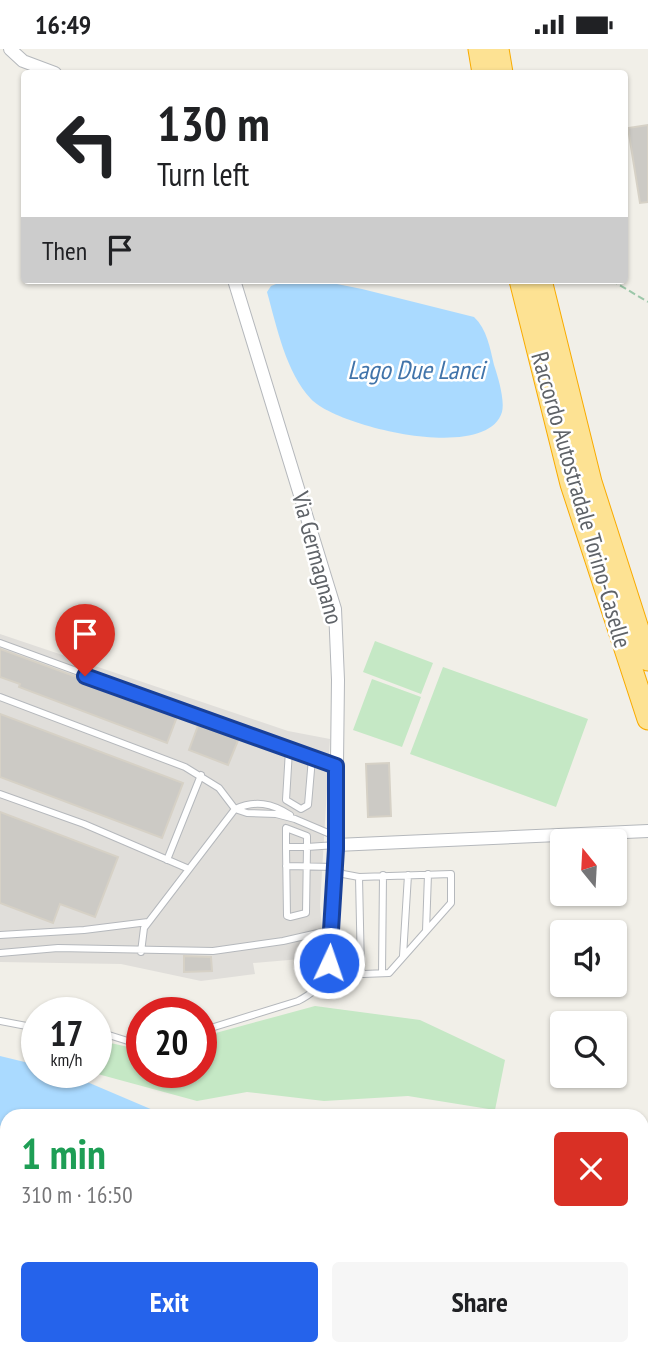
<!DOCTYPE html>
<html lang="en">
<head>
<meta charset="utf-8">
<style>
	body { margin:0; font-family:"PT Sans Narrow",sans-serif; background:#f6f6f6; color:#202124; height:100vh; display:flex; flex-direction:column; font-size:26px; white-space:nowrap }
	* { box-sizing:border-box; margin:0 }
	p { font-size:23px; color:#757577 }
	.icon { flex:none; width:38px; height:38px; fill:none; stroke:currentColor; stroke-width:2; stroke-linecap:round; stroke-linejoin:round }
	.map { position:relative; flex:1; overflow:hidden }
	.side { position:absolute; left:0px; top:1060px; width:649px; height:247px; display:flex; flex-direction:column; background:#fff; border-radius:21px 21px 0 0; box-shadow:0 2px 5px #0004 }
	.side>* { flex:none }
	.banner { position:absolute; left:21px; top:21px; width:607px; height:214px; border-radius:7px; box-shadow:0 2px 5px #0004; background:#fff; color:#202124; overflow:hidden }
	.needle { width:46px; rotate:342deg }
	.controls { position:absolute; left:550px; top:780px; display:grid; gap:14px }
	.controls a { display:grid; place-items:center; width:77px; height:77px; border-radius:7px; background:#fff; box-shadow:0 2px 5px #0004; font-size:35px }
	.speed { position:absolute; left:21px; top:948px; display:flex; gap:14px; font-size:35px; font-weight:700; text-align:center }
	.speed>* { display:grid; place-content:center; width:91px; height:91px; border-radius:50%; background:#fff; box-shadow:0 2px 5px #0004; line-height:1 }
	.speed small { font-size:18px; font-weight:400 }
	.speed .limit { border:10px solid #d22; background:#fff; color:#111 }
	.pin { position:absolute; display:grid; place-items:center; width:60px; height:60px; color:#fff; margin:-72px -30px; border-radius:50% 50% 50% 0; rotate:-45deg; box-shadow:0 0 7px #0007 }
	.pin .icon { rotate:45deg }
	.me { position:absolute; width:77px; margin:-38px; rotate:3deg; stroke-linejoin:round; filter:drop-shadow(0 0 5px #0008) }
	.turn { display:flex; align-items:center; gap:24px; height:147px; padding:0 21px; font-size:32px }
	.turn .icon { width:91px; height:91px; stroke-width:2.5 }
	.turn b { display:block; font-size:49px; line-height:60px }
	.then { display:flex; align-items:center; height:66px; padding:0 21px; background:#0003; gap:14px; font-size:26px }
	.round { display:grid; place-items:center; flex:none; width:74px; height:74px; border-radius:7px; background:#f6f6f6 }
	.summary { display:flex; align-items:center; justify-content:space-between; height:119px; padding:0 21px }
	h1 { font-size:42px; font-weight:700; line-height:52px; color:#1e9e55 }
	.button { display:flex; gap:14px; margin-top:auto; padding:14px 21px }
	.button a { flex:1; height:80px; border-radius:7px; background:#2563eb; color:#fff; font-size:28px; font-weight:700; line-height:80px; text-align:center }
	.button a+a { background:#f6f6f6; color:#202124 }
	.status { display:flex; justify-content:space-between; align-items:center; height:49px; padding:0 35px; background:#fff; direction:ltr }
	.status svg { height:19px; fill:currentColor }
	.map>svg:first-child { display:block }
</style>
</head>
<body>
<div class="status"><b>16:49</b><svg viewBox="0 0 49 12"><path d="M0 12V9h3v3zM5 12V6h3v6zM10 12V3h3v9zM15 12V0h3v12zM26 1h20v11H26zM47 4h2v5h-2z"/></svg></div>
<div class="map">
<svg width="648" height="1307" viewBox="0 0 648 1307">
	<rect width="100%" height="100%" fill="#f1efe8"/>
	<path fill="#e0deda" d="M 0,585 L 288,682 L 330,690 L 320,856 L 324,908 L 253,914 L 255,925 L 201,932 L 121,915 L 0,913 Z
		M 0,1224 L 7,1224 L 7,1300 L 394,1300 L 395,1307 L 0,1307 Z"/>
	<path fill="#c5e8c5" d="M 375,592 L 433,614 L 421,645 L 363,623 Z
		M 443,618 L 588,670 L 556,758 L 410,705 Z
		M 372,630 L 421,648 L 402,698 L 353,681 Z
		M 315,957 L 420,971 L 505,1011 L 495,1061 L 408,1047 L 324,1052 L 247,1043 L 197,1052 L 94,1024 L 97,991 L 142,1001 L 142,1024 L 201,1024 L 201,988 Z"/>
	<path fill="#aadaff" d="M 286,231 L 317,231 L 362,240 L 474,268 C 487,280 490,299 494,316 C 498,328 505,351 502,363 C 487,414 337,378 311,350 C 286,323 277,279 267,243 L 271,237 Z
		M 0,1007 L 37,1016 L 37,1024 L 66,1024 L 167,1067 L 7,1068 L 7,1080 L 0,1077 Z"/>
	<path fill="#cccac5" stroke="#d6d1c6" stroke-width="2" d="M 648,76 L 648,153 L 640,154 L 628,79 Z
		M 0,600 L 178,665 L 167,694 L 19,638 L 20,635 L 0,628 Z
		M 0,665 L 183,734 L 162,789 L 0,728 Z
		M 199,674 L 239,689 L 228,716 L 189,701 Z
		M 389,714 L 391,767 L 368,768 L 366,715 Z
		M 0,763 L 118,808 L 95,868 L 60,855 L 53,874 L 0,854 Z
		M 184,907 L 211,908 L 212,922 L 184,923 Z"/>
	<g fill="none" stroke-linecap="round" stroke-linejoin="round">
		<g stroke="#b5b8bc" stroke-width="8">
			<path id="lane" d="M 0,594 L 336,717
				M 0,648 L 185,718 L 219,739 L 235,760 L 247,764 L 276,765 L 295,770 L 335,787
				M 289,701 L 286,751 L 301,760 L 308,756 L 312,709
				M 0,745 L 84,775 L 189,820
				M 286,798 L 307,798 L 306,864 L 290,868 L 287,867 Z
				M 167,811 L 201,726
				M 286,817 L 335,818 L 343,825 L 359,828 L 451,825 L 451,854 L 389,924 L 363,925 L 361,922 L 359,828
				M 426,882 L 428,825
				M 0,886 L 84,881 L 148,873
				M 141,903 L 144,879 L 235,760 C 255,751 272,754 290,766
				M 0,904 L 58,899 L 213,902 L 283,892 L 331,881 L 336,796 L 307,798 L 307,787 L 286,779 L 286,798
				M 403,907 L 408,826
				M 382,924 L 383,826
				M 0,972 L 37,979
				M 96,982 L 131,993 L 142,993
				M 201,982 L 298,952 C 332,935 329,915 331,881
				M 642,1265 L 648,1264
				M 531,1307 L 542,1300"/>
		</g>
		<g stroke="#b5b8bc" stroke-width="14">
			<path id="street" d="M 10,0 L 23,12 L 55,24
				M 234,231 L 335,560 L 338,631 L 336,796 L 648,782"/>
		</g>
		<g stroke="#f9ab00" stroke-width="23">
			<path id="highway" d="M 479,0 L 483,24
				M 498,0 L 502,24
				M 520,231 L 571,435 L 648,670
				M 541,231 L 591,433 L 648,611"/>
		</g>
		<path stroke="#9cc7a9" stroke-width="2" stroke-dasharray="7 3.5" stroke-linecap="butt" d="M 611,231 L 648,253"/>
		<use href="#lane" stroke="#fff" stroke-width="6"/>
		<use href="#street" stroke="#fff" stroke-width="12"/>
		<use href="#highway" stroke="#fde293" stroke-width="21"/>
	</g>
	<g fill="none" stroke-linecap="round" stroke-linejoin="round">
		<g stroke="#184099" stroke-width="18">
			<path id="route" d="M 85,627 L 336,717 L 336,800 L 329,914"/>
		</g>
		<use href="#route" stroke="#2563eb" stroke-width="12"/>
	</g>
	<g text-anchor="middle" stroke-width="5" stroke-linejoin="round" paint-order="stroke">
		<g font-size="24" fill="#5f6368" stroke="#fff">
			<text transform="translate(581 451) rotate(74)" y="8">Raccordo Autostradale Torino-Caselle</text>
			<text transform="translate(317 509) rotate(75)" y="8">Via Germagnano</text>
		</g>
		<g font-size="26" font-style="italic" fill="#4174aa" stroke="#fff">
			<text x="416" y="330">Lago Due Lanci</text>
		</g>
	</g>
</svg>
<div class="controls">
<a><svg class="needle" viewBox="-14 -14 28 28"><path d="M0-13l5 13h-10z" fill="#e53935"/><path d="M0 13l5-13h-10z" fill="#757577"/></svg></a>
<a><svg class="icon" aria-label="sound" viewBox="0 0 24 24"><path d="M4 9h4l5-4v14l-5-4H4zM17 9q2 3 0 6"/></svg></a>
<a><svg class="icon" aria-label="search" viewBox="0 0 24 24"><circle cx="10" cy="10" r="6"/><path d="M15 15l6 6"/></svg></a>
</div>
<div class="speed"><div>17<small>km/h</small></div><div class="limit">20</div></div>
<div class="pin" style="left:85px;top:627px;background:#d93025"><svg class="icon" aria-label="arrive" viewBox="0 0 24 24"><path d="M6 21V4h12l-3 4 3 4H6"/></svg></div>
<svg class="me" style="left:329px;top:914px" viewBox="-20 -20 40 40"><circle r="17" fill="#2563eb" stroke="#fff" stroke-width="3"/><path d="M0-11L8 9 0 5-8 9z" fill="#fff"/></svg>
<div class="banner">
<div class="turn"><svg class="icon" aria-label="left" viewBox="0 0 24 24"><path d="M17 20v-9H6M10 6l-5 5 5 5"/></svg><div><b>130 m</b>Turn left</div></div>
<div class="then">Then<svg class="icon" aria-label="arrive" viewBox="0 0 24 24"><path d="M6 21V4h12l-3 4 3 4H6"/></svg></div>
</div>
<section class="side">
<div class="summary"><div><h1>1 min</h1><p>310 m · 16:50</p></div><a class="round" style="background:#d93025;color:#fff"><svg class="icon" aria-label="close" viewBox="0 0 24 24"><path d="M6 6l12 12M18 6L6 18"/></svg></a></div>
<div class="button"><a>Exit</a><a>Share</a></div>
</section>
</div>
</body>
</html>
